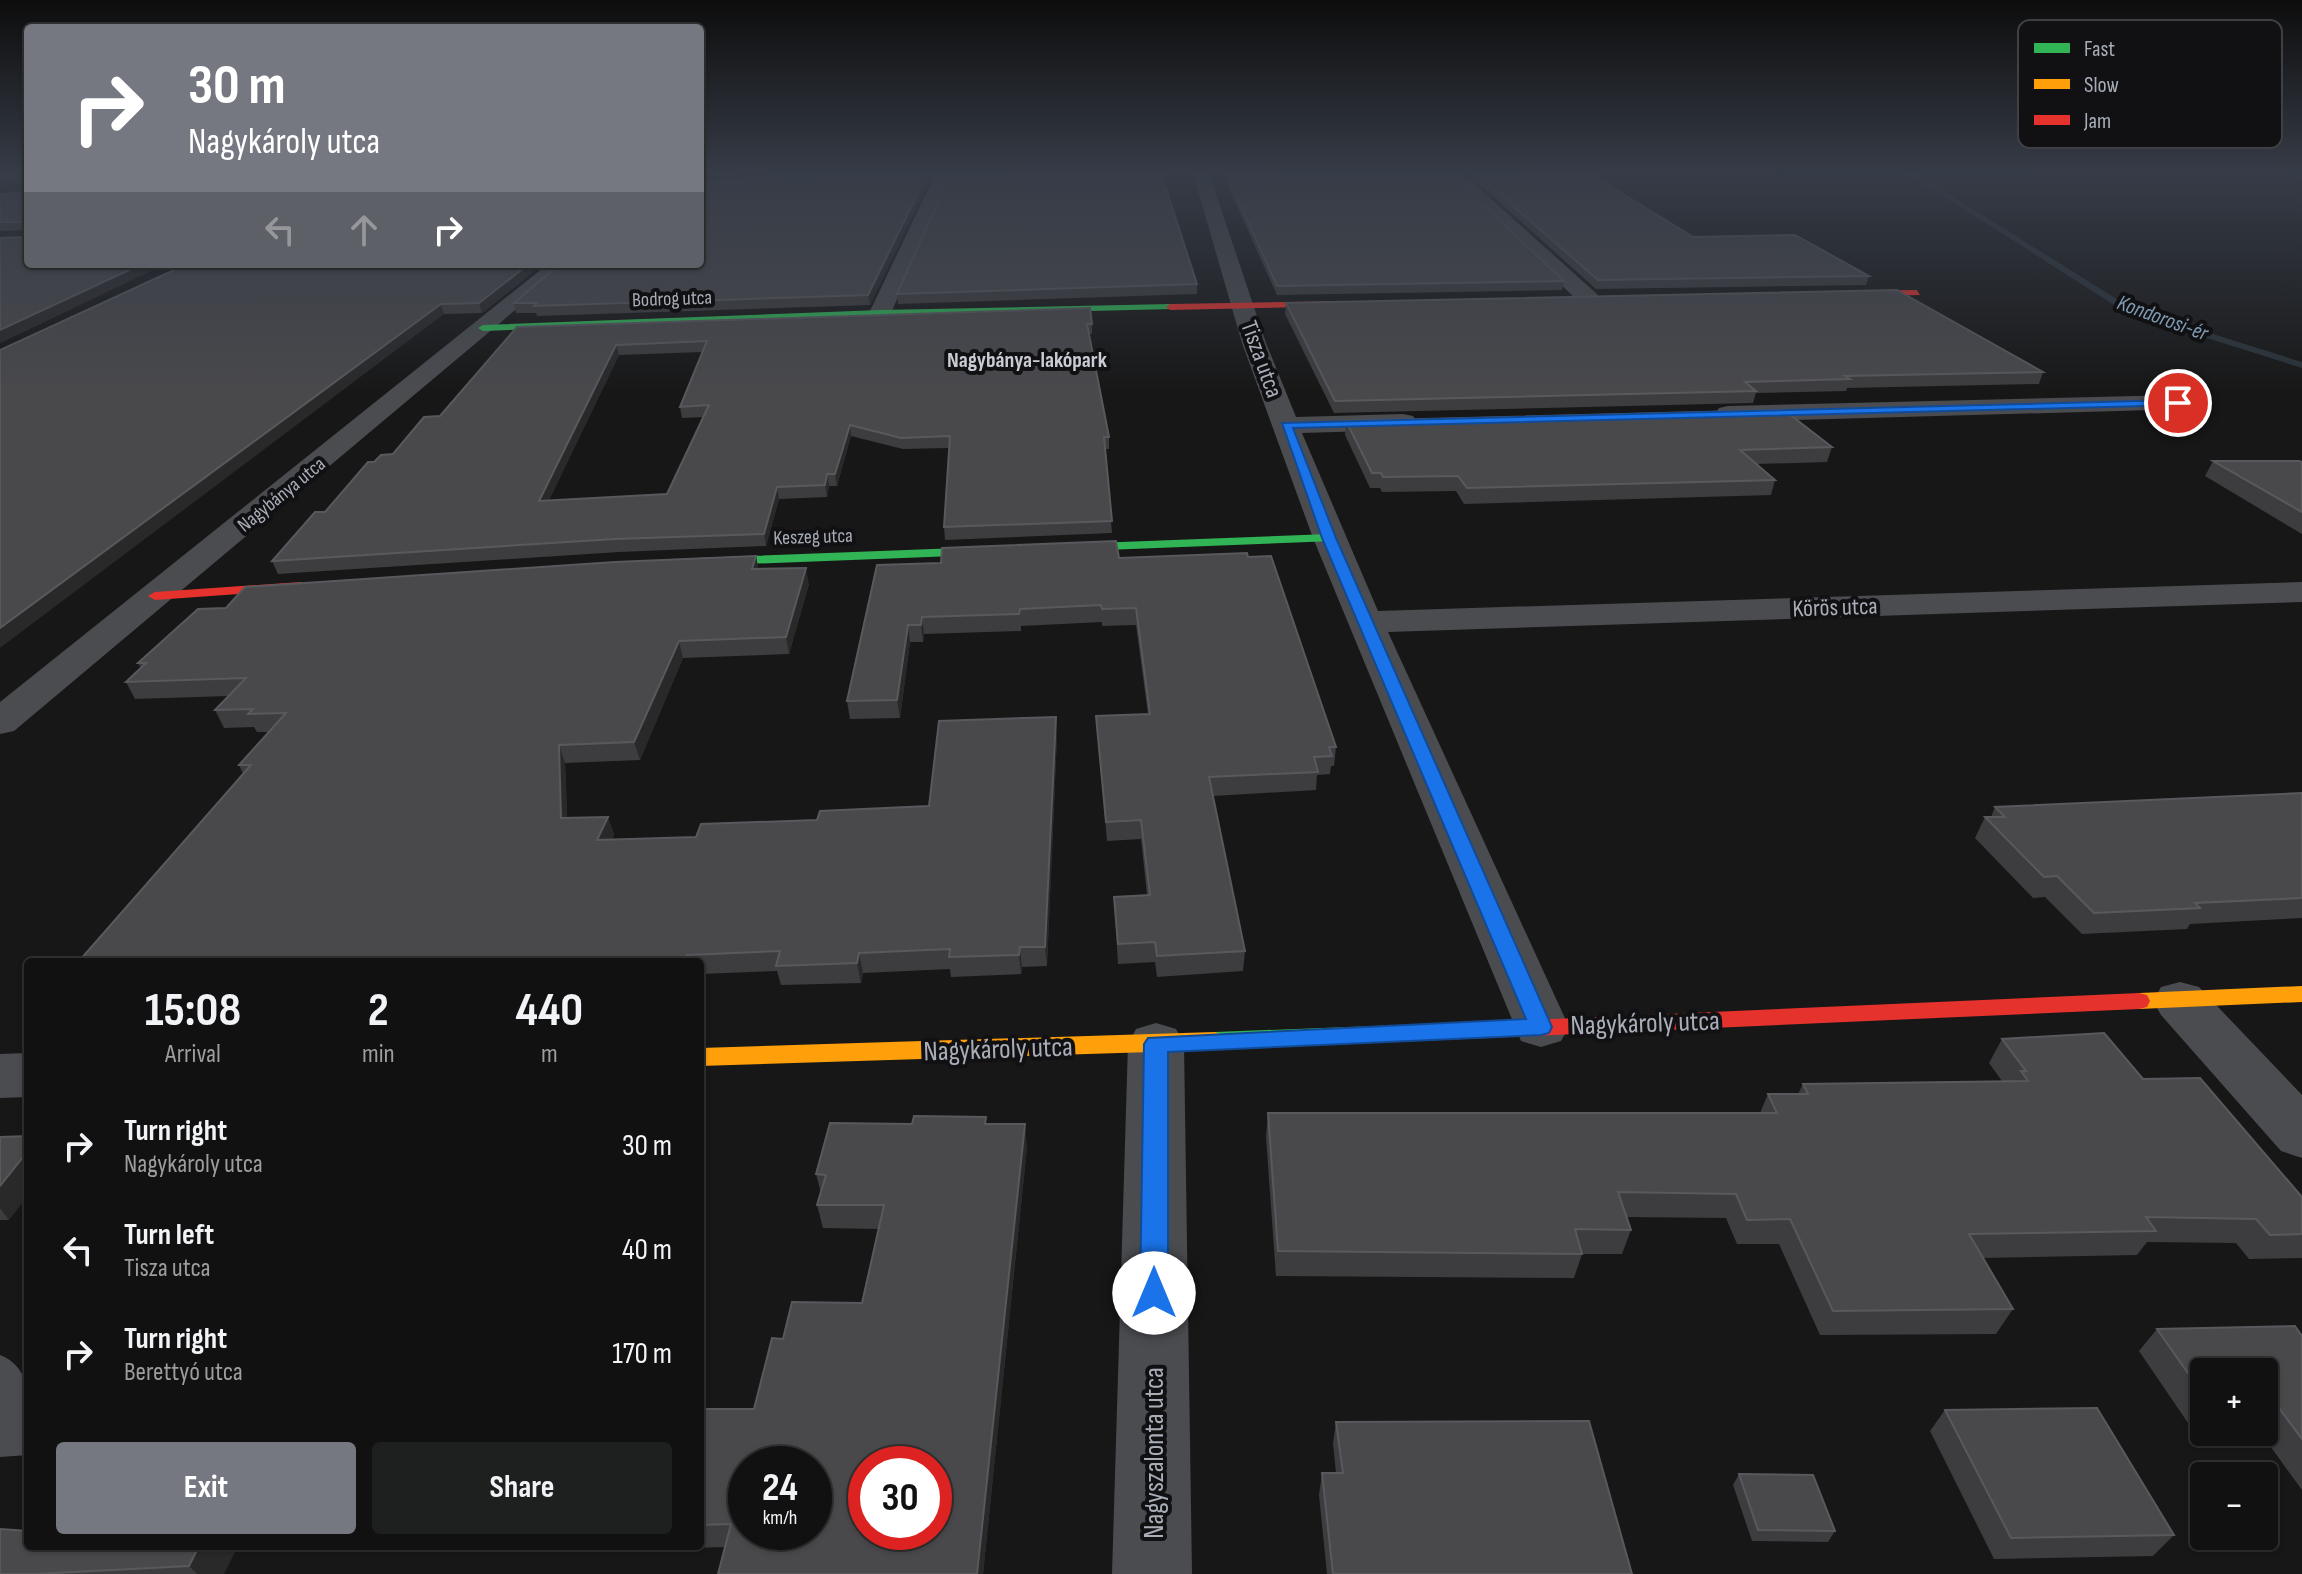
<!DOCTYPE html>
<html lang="en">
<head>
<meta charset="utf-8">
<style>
	body { margin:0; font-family:"Sofia Sans Condensed",sans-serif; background:#1e1f1f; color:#f1f3f6; height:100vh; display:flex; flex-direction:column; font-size:30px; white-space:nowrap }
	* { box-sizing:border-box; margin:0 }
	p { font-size:26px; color:#9c9d9f }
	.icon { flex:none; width:44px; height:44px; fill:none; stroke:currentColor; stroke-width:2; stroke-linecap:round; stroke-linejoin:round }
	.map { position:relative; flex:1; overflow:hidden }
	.drawer { position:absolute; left:24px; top:958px; width:680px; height:592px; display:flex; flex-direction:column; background:#111; border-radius:8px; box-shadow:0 2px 6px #0004,0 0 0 2px #303131 }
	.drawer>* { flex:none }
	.top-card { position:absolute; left:24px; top:24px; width:680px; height:244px; border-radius:8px; box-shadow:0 2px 6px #0004,0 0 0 2px #303131; background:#757880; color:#fff; overflow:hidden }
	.buttons { position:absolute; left:2190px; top:1358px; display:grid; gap:16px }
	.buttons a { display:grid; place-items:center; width:88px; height:88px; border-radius:8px; background:#111; box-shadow:0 2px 6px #0004,0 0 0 2px #303131; font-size:40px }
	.speed { position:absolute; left:728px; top:1446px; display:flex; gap:16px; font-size:40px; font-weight:700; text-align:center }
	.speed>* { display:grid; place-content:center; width:104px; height:104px; border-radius:50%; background:#111; box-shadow:0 2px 6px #0004,0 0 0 2px #303131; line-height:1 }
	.speed small { font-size:20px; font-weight:400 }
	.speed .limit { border:12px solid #d22; background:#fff; color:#111 }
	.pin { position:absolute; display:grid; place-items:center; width:68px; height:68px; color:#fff; margin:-34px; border:4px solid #fff; border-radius:50%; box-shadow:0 2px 8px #0007 }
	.me { position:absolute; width:88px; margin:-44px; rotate:0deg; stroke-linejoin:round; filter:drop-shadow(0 0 6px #0008) }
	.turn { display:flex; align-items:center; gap:28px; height:168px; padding:0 32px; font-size:36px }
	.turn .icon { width:104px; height:104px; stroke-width:2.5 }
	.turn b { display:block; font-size:56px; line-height:68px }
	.lanes { display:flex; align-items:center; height:76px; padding:0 32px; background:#0003; justify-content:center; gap:40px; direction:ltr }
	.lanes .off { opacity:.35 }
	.eta { display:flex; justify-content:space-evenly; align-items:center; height:136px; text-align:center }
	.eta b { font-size:48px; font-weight:700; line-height:56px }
	.action { display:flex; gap:16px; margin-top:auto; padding:16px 32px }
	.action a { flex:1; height:92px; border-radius:8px; background:#757880; color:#fff; font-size:32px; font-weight:700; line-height:92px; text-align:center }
	.action a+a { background:#1e1f1f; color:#f1f3f6 }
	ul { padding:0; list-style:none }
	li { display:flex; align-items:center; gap:24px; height:104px; padding:0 32px }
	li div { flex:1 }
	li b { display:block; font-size:30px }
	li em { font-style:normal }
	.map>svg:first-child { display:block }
</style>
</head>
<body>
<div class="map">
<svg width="2302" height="1574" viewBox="0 0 2302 1574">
	<rect width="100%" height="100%" fill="#171717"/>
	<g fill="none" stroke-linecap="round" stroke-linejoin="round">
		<path fill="#2a3239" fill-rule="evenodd" d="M 1908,173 L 1915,173 L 2120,301 L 2149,314 L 2302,362 L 2302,368 L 2143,318 L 2114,305 Z"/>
		<path fill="#4b4c50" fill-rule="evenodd" d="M 0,1355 C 39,1370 28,1420 28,1455 L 0,1457 Z"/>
		<path fill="#4b4c50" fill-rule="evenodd" d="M 786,173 L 852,173 L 844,178 L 700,190 L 700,180 Z
			M 936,173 L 952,173 L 891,313 L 888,318 L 872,318 L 869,313 Z
			M 1193,173 L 1209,173 L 1266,343 L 1296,417 L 1403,414 L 1413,416 L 1417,422 L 1413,428 L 1403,430 L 1302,433 L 1378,611 L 2302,582 L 2302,602 L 1388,632 L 1569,1027 L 1561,1041 L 1541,1047 L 1521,1041 L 1313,538 L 1242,343 Z
			M 1445,173 L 1462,173 L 1597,294 L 1600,299 L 1597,304 L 1581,304 Z
			M 548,264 L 570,264 L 14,731 L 0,734 L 0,702 Z
			M 2178,395 L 2187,397 L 2191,403 L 2187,409 L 1728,422 L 1719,420 L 1715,414 L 1719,408 L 1728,406 Z
			M 2180,982 L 2199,987 L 2302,1095 L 2302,1158 L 2281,1151 L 2161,1015 L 2153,1001 L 2161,987 Z
			M 1156,1023 L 1176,1029 L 1184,1044 L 1192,1574 L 1112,1574 L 1128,1044 L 1136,1029 Z
			M 28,1053 L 28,1097 L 0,1098 L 0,1054 Z"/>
		<path fill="#30b455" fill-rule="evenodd" d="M 1170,304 L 1173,309 L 880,316 L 483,331 L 478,328 L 483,325 L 880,310 Z
			M 1329,534 L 1336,538 L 1334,541 L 697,566 L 690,562 L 697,558 Z
			M 1531,1020 L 1539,1022 L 1542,1028 L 1539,1034 L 1531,1036 L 1215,1050 L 1207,1047 L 1204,1041 L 1207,1035 L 1215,1032 Z"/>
		<path fill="#ff9f0a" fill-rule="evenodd" d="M 2302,986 L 2302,1002 L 2139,1009 L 2131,1007 L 2128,1001 L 2131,995 L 2139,993 Z
			M 1215,1032 L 1223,1035 L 1226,1041 L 1223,1047 L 1215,1050 L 700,1066 L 700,1048 Z"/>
		<path fill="#e5322d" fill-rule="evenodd" d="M 1917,290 L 1920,295 L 1841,297 L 1837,294 L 1841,291 Z
			M 1345,301 L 1348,306 L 1170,310 L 1166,307 L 1170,304 Z
			M 301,582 L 308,586 L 306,589 L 155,600 L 148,596 L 155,592 Z
			M 2139,993 L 2147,995 L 2150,1001 L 2147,1007 L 2139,1009 L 1531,1036 L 1523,1034 L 1520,1028 L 1523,1022 L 1531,1020 Z"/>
	</g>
	<path fill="#3d3d3f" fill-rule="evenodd" d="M 0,173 L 28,173 L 28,264 L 165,264 L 0,343 L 26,237 L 26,230 L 0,231 L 0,194 L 25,193 L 27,183 L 0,185 Z
		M 844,173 L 933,173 L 870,305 L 537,316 L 536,313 L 516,313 L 514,303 Z
		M 1222,173 L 1449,173 L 1564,281 L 1562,290 L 1277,295 Z
		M 1467,173 L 1589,173 L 1693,237 L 1869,276 L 1866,285 L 1596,289 Z
		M 187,264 L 543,264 L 482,313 L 444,314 Z
		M 1197,284 L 1197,294 L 898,304 L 897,294 Z
		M 1286,303 L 2043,372 L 2039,384 L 1847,388 L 1846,391 L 1756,393 L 1753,403 L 1334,413 L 1285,314 Z
		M 1092,324 L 1092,334 L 1089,334 L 1109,437 L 1109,449 L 1105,449 L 1112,533 L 945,540 L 944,527 L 949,448 L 903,449 L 851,436 L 837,486 L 829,486 L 827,497 L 779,499 L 766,546 L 619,552 L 278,574 L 272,561 L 325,512 L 374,462 L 393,454 L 440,416 L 517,327 ZM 703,352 L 680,407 L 682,418 L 704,417 L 667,494 L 549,500 L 619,355 Z
		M 1346,421 L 1832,447 L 1827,462 L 1756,464 L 1775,480 L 1771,495 L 1464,504 L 1456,491 L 1382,492 L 1380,488 L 1370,488 L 1345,435 Z
		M 2213,461 L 2302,462 L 2302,534 L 2205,476 Z
		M 756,556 L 758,569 L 809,584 L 789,654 L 683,658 L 640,760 L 565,763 L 567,818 L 608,817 L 614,835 L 612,839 L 696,837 L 817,820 L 929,806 L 1057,735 L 1047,966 L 1022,967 L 1021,974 L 951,977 L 950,969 L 863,973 L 861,983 L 781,985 L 777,971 L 700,974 L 700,962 L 81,962 L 80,960 L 243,774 L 239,765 L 269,732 L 257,732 L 254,727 L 224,728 L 215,710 L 229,696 L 135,699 L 126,682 L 141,668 L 138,663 L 226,608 Z
		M 1119,558 L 1336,747 L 1334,766 L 1331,766 L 1330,774 L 1317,775 L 1316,790 L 1213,796 L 1245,951 L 1243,971 L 1157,977 L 1155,962 L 1118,964 L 1114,897 L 1147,895 L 1141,839 L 1107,841 L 1096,716 L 1148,714 L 1136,625 L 1102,626 L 1102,622 L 1021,626 L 1021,631 L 924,634 L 923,642 L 910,642 L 900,718 L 850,719 L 847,701 L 877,565 Z
		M 2302,793 L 2302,918 L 2190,924 L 2187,929 L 2082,934 L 2045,897 L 2033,898 L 1975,838 L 1985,817 L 1991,817 L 1995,807 Z
		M 2002,1039 L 2143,1079 L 2302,1197 L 2302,1258 L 2249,1259 L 2236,1243 L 2147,1242 L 2137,1255 L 1983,1258 L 2013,1309 L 1996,1334 L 1820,1335 L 1779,1244 L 1737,1244 L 1726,1218 L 1626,1217 L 1631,1230 L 1622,1254 L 1582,1254 L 1574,1278 L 1276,1276 L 1266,1137 L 1268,1113 L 1760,1113 L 1768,1094 L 1798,1094 L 1803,1084 L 2002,1081 L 1989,1063 Z
		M 987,1124 L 1027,1147 L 983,1574 L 718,1574 L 725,1547 L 652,1549 L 651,1546 L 700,1546 L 700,1409 L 754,1409 L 783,1339 L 862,1303 L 879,1229 L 823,1228 L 817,1205 L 821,1193 L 816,1174 Z
		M 0,1137 L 9,1220 L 0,1220 Z
		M 2157,1329 L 2302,1336 L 2302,1490 L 2260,1432 L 2264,1432 L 2264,1372 L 2204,1372 L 2204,1423 L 2188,1423 L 2139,1351 Z
		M 1945,1410 L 2174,1535 L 2153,1556 L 1994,1559 L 1930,1431 Z
		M 1336,1422 L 1632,1574 L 1327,1574 L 1319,1495 L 1322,1473 L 1336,1473 L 1333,1443 Z
		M 1739,1474 L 1835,1531 L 1828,1542 L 1752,1541 L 1733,1485 Z
		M 103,1546 L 224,1574 L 0,1574 L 67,1550 L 102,1549 Z"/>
	<path fill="#29292a" d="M 700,173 L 747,173 L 700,177 Z
		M 928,173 L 933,173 L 870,305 L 868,295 Z
		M 28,176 L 28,183 L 0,185 L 0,178 Z
		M 142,264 L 165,264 L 0,343 L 0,330 Z
		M 529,264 L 543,264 L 482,313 L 479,303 Z
		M 441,304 L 444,314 L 0,648 L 0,628 Z
		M 616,345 L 619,355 L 543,513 L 539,501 Z
		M 850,425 L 851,436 L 837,486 L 835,474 Z
		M 827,474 L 829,486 L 827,497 L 825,485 Z
		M 777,487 L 779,499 L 766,546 L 764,534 Z
		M 756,556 L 759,572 L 752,569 Z
		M 806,568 L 809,584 L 789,654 L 786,637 Z
		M 922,617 L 924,634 L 923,642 L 921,625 Z
		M 908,625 L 910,642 L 900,718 L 897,700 Z
		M 679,641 L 683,658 L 640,760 L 634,742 Z
		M 1056,717 L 1057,735 L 1047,966 L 1045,947 Z
		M 559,745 L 565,763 L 568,837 L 561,818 Z
		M 608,817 L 614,835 L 603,859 L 597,840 Z
		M 1020,947 L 1022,967 L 1021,974 L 1019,955 Z
		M 859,953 L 863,973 L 861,983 L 857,963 Z
		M 1025,1124 L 1027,1147 L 983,1574 L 977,1574 Z
		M 28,1151 L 28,1196 L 9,1220 L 0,1208 L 0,1186 Z
		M 56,1546 L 63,1546 L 77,1559 L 58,1550 Z
		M 199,1546 L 238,1546 L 224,1574 L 197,1574 L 189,1566 Z"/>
	<path fill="#49494c" stroke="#58595d" stroke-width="2" fill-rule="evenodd" d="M 0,173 L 28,173 L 28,176 L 0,178 Z
		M 844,173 L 928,173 L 868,295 L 534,306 L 537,303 L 514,303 L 560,264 L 700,264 L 700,185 Z
		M 951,173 L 1161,173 L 1197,284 L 897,294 Z
		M 1226,173 L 1449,173 L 1564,281 L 1277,286 Z
		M 1475,173 L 1589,173 L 1693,237 L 1795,235 L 1869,276 L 1598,280 Z
		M 27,182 L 28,264 L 142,264 L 0,330 L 0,238 L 26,237 L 26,222 L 0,222 L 0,194 L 25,193 Z
		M 187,264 L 529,264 L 479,303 L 441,304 L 0,628 L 0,350 Z
		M 1897,290 L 2043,372 L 1845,376 L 1850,379 L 1745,382 L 1756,391 L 1335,401 L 1286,303 Z
		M 1090,308 L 1092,324 L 1087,324 L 1109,437 L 1104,437 L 1112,521 L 944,527 L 950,436 L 901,438 L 850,425 L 835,474 L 827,474 L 825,485 L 777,487 L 764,534 L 615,539 L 272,561 L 315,512 L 325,512 L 368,462 L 374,462 L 381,455 L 393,454 L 424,417 L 440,416 L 517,327 ZM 707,341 L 680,407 L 709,405 L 667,494 L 539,501 L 616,345 Z
		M 1784,410 L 1832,447 L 1740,450 L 1775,480 L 1467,488 L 1458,476 L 1383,477 L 1381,473 L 1372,473 L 1346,421 Z
		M 2213,461 L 2299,461 L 2302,462 L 2302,512 Z
		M 1116,541 L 1119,558 L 1247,553 L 1248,557 L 1271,556 L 1336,747 L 1329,747 L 1332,756 L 1314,757 L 1318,772 L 1209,777 L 1245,951 L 1157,956 L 1155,942 L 1118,944 L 1114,897 L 1150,895 L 1141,820 L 1106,822 L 1096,716 L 1150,714 L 1136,608 L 1102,609 L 1101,605 L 1020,609 L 1019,614 L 922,617 L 921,625 L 908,625 L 897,700 L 847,701 L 877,565 L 941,563 L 942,548 Z
		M 756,556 L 752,569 L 806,568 L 786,637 L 679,641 L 634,742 L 559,745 L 561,818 L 608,817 L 597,840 L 696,837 L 701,824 L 817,820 L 820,811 L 929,806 L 939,721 L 1056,717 L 1045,947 L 1020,947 L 1019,955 L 949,957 L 950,949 L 859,953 L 857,963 L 776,966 L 780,951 L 687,955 L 684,962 L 103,962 L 105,959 L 80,960 L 251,765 L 239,765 L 286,713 L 248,714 L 253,709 L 215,710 L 246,678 L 126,682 L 146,663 L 138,663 L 198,609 L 226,608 L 245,587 L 615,562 Z
		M 2302,793 L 2302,898 L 2195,903 L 2200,908 L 2094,913 L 2057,876 L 2044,877 L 1985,817 L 2005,817 L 1995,807 Z
		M 2104,1033 L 2143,1079 L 2200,1078 L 2302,1197 L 2302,1234 L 2270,1235 L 2256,1219 L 2146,1217 L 2156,1231 L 1969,1234 L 2013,1309 L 1833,1311 L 1790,1219 L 1747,1220 L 1736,1194 L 1618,1192 L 1631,1230 L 1575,1229 L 1582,1254 L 1278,1251 L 1268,1113 L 1777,1113 L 1768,1094 L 1808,1094 L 1803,1084 L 2028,1081 L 2021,1071 L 2026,1071 L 2002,1039 Z
		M 914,1116 L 986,1117 L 985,1124 L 1025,1124 L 977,1574 L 718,1574 L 731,1524 L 700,1525 L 700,1409 L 754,1409 L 772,1338 L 783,1339 L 792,1302 L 862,1303 L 884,1205 L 817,1205 L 826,1175 L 816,1174 L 830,1123 L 912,1124 ZM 746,1464 L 814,1464 L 814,1532 L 746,1532 ZM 866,1464 L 934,1464 L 934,1532 L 866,1532 Z
		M 28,1136 L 28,1151 L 0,1186 L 0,1137 Z
		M 2295,1326 L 2302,1336 L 2302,1439 L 2273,1400 L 2264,1401 L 2264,1372 L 2204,1372 L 2204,1396 L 2157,1329 Z
		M 2097,1408 L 2174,1535 L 2011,1538 L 1945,1410 Z
		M 1589,1421 L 1632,1574 L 1333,1574 L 1322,1473 L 1343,1473 L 1336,1422 Z
		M 1739,1474 L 1813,1475 L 1835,1531 L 1758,1530 Z
		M 0,1529 L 28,1531 L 28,1546 L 56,1546 L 58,1550 L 102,1549 L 103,1546 L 199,1546 L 189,1566 L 36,1574 L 0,1574 Z"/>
	<linearGradient id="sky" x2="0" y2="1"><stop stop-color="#0d0d0d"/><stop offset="0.44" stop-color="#363c47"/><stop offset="1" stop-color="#363c47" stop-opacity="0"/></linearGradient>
	<rect width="2302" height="394" fill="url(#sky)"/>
	<path fill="#1a73e8" stroke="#114b97" stroke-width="2" d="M 2178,400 L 2182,401 L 2182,405 L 1293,428 L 1336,538 L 1552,1027 L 1549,1033 L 1541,1035 L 1168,1052 L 1168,1293 L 1164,1302 L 1154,1306 L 1144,1302 L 1140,1293 L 1144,1044 L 1148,1038 L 1526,1019 L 1322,538 L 1282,423 Z"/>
	<g text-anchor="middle" stroke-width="8" stroke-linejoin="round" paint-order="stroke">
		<g font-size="20" fill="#a8adb8" stroke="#111113">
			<text transform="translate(672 298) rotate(-2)" y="7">Bodrog utca</text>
			<text transform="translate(281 494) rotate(-39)" y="7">Nagybánya utca</text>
			<text transform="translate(813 536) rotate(-2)" y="7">Keszeg utca</text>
		</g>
		<g font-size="22" font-style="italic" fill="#7f9bb3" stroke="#111113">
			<text transform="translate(2163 317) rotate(20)" y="8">Kondorosi-ér</text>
		</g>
		<g font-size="22" font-weight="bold" fill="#c9ccd4" stroke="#111113">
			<text x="1027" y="367">Nagybánya-lakópark</text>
		</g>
		<g font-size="24" fill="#a8adb8" stroke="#111113">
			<text transform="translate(1262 359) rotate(70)" y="8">Tisza utca</text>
			<text transform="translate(1835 607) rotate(-2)" y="8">Körös utca</text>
		</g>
		<g font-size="28" fill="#a8adb8" stroke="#111113">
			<text transform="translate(1645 1022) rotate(-2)" y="10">Nagykároly utca</text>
			<text transform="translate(998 1048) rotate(-2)" y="10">Nagykároly utca</text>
			<text transform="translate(1153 1453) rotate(-90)" y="10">Nagyszalonta utca</text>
		</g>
	</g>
	<rect x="2018" y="20" width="264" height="128" rx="12" fill="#111113" stroke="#3e4045" stroke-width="2"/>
	<rect x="2034" y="43" width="36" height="10" fill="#30b455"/>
	<rect x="2034" y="79" width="36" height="10" fill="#ff9f0a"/>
	<rect x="2034" y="115" width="36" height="10" fill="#e5322d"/>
	<g font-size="22" fill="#a8adb8">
		<text x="2084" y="56">Fast</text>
		<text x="2084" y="92">Slow</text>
		<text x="2084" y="128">Jam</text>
	</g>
</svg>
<div class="buttons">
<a>+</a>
<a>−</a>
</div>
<div class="speed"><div>24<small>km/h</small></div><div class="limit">30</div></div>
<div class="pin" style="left:2178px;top:403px;background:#d93025"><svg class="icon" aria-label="arrive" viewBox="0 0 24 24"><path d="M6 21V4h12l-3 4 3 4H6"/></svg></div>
<svg class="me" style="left:1154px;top:1293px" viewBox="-20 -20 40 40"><circle r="19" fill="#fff"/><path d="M0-13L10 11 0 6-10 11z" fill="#1a73e8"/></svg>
<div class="top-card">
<div class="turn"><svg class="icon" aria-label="right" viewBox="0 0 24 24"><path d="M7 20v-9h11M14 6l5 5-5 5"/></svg><div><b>30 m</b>Nagykároly utca</div></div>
<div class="lanes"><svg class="icon off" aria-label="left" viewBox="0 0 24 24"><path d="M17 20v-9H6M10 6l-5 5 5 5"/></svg><svg class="icon off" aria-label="ahead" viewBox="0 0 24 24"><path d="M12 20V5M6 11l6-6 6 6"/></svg><svg class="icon" aria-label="right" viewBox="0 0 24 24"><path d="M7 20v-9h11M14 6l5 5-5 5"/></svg></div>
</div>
<section class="drawer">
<div class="eta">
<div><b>15:08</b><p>Arrival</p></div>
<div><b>2</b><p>min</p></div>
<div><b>440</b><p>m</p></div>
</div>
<ul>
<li><svg class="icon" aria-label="right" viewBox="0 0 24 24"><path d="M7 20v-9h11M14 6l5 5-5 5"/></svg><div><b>Turn right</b><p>Nagykároly utca</p></div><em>30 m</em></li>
<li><svg class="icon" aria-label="left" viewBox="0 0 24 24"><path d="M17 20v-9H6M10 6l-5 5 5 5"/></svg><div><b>Turn left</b><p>Tisza utca</p></div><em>40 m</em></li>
<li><svg class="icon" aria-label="right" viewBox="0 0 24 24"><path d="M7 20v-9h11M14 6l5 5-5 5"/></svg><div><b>Turn right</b><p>Berettyó utca</p></div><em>170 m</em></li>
</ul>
<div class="action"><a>Exit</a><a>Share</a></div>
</section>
</div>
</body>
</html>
